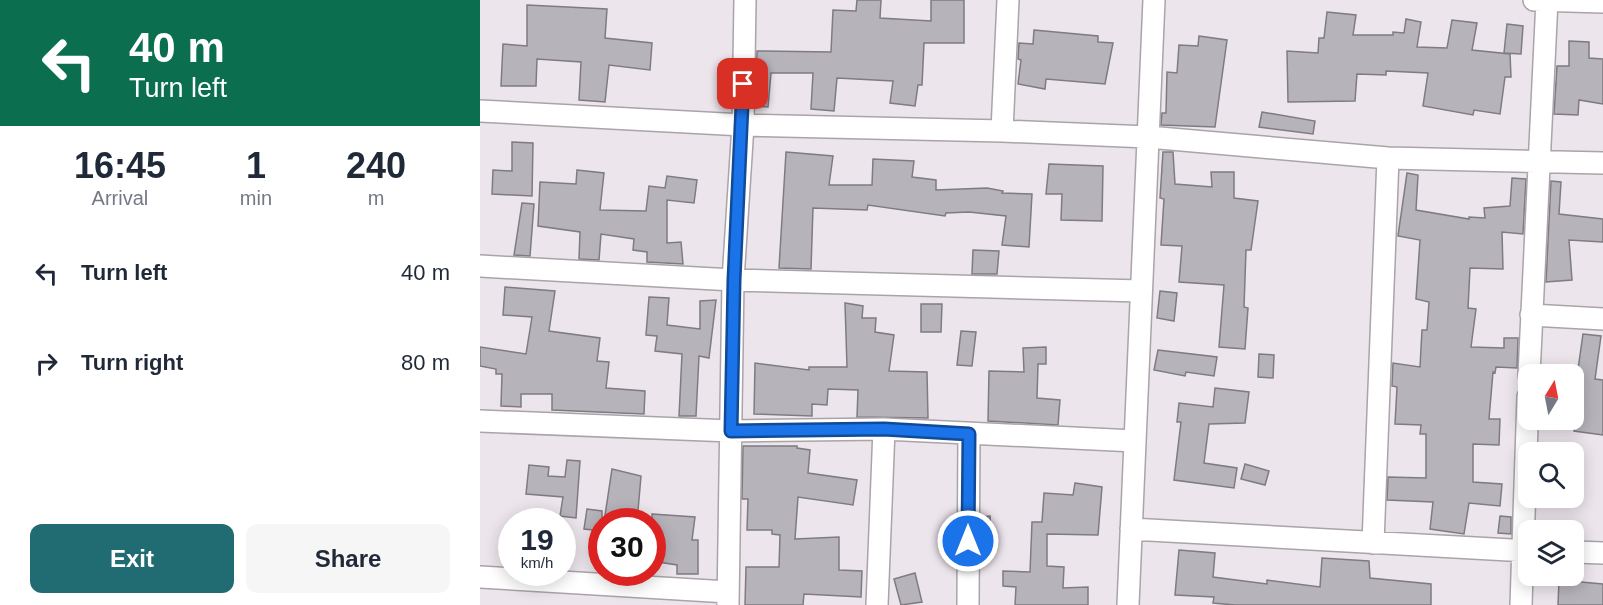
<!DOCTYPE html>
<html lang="en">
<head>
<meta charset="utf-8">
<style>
	body { margin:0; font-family:Helvetica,sans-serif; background:#f6f6f7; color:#1f2937; height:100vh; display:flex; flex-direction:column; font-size:22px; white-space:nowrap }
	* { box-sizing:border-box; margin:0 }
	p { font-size:20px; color:#747a83 }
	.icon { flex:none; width:33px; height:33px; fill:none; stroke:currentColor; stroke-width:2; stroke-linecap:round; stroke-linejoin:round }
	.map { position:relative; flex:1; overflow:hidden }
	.sheet { display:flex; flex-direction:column; background:#fff; width:480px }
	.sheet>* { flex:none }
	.hud { background:#0b6e4f; color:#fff; overflow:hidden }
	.needle { width:39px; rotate:10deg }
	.controls { position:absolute; left:1038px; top:364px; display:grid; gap:12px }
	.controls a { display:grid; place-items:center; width:66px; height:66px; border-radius:12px; background:#fff; box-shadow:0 3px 15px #0003; font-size:30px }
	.speed { position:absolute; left:18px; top:508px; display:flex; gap:12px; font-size:30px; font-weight:700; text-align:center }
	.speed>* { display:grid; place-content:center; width:78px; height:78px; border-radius:50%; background:#fff; box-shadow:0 3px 15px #0003; line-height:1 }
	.speed small { font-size:15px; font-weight:400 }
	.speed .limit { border:9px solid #d22; background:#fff; color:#111 }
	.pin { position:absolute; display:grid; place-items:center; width:51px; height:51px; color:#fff; margin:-26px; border-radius:12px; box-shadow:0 3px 9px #0006 }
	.me { position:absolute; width:66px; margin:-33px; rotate:0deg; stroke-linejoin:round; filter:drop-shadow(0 0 4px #0008) }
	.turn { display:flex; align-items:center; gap:21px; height:126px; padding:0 30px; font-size:27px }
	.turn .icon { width:78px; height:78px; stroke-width:2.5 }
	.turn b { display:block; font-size:42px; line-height:51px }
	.eta { display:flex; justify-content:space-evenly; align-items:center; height:102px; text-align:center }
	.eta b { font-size:36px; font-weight:800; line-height:42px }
	.button { display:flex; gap:12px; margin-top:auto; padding:12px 30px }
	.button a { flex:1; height:69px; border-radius:12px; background:#206c72; color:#fff; font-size:24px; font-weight:800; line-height:69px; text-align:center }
	.button a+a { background:#f6f6f7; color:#1f2937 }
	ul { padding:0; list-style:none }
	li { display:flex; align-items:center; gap:18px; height:90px; padding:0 30px }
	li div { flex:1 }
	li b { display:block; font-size:22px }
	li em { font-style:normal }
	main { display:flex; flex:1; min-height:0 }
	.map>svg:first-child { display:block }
</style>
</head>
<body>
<main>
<section class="sheet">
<div class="hud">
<div class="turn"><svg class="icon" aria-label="left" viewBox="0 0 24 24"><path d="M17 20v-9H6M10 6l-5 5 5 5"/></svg><div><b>40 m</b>Turn left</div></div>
</div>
<div class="eta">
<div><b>16:45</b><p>Arrival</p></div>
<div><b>1</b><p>min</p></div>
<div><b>240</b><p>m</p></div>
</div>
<ul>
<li><svg class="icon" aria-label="left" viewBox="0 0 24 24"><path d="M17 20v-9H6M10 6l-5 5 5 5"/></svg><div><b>Turn left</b></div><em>40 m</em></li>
<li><svg class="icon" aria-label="right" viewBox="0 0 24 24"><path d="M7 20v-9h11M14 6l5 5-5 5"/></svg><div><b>Turn right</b></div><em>80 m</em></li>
</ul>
<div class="button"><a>Exit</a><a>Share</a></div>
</section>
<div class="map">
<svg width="1123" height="605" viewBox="0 0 1123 605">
	<rect width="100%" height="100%" fill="#ede5ec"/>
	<path fill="#b6b3bb" stroke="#7e7b83" stroke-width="1.5" d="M 377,0 L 401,0 L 400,18 L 451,21 L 451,0 L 484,0 L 484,43 L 444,43 L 442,85 L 438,85 L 435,106 L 410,103 L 413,81 L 357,78 L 354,111 L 331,109 L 333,73 L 291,73 L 288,107 L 276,106 L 277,51 L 351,52 L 353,10 L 376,11 Z
		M 47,5 L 127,9 L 125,38 L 172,43 L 170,70 L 129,65 L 125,102 L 99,100 L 101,62 L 57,59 L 56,86 L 21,86 L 23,44 L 47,46 Z
		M 847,12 L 876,15 L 873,35 L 913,35 L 913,32 L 924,33 L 926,19 L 941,22 L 937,47 L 967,48 L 972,20 L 997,23 L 992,50 L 1030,54 L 1031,77 L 1025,77 L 1020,114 L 994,110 L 993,115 L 943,106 L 948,73 L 906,71 L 906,75 L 877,74 L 875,101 L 808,102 L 807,51 L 838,53 L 839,38 L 844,38 Z
		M 1027,24 L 1043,26 L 1041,54 L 1024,53 Z
		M 554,30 L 618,36 L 618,42 L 633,43 L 625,84 L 566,79 L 565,89 L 538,84 L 541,60 L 538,59 L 539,43 L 553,44 Z
		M 719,36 L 747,40 L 735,127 L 681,125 L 682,113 L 686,113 L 687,72 L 697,73 L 699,45 L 718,46 Z
		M 1089,41 L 1109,42 L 1109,58 L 1123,59 L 1123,104 L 1099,100 L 1098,115 L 1074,114 L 1077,66 L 1089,66 Z
		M 782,112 L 835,121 L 833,134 L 779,127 Z
		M 32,142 L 53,143 L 52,196 L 12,194 L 13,170 L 32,171 Z
		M 306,152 L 353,156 L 349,185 L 392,185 L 393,159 L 434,161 L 432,177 L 456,180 L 456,190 L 507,188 L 523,191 L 522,193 L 552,194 L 549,247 L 522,245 L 526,216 L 489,212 L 466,213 L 465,216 L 388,205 L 387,210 L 333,208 L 331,269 L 299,268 Z
		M 683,152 L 693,152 L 695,184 L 732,187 L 731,172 L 754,172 L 754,198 L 778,201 L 771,250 L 766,250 L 764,307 L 768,308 L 765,349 L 739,347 L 744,285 L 699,282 L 702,246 L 681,245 L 684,199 L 680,198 Z
		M 569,164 L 623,166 L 622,221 L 581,220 L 582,194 L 566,194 Z
		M 97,170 L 124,173 L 120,210 L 166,211 L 169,186 L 185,188 L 187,176 L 217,180 L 214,203 L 187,200 L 187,243 L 201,242 L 203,264 L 167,262 L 167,252 L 153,250 L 154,239 L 121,234 L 119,260 L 99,259 L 100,232 L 58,226 L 60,182 L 96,184 Z
		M 927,173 L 938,175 L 936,210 L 989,219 L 989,217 L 1005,218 L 1004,208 L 1030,206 L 1032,178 L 1046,179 L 1043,234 L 1022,232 L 1023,269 L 990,268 L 988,308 L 996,309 L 991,347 L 1024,348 L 1024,338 L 1038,338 L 1037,368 L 1016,367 L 1015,373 L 1013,372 L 1009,419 L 1020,419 L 1019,445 L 993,444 L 993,482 L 1022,484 L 1020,506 L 989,503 L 984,534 L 950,529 L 953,502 L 907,500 L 908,477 L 946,478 L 946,434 L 940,434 L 941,425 L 915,424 L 917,387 L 912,386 L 913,363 L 940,367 L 942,330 L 947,330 L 949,302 L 936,299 L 940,240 L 918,236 Z
		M 1071,181 L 1081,182 L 1079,214 L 1123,219 L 1123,242 L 1089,240 L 1092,280 L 1066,282 Z
		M 42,203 L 54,204 L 50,256 L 34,255 Z
		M 493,250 L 519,251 L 517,274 L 492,274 Z
		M 25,287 L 75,291 L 69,331 L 120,338 L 117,361 L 129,362 L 126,388 L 165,391 L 164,414 L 72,410 L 72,394 L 41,394 L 41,407 L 21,406 L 22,374 L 16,374 L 16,369 L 0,366 L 0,347 L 46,354 L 52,317 L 23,315 Z
		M 680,291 L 697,293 L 694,321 L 677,318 Z
		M 169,297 L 189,298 L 187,325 L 220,329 L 220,301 L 236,300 L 229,358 L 219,356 L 216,416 L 199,416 L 202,354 L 175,351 L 177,336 L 166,335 Z
		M 365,303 L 383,306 L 382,318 L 396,318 L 395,332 L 414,335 L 409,371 L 447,372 L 448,418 L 377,417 L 378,390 L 348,389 L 347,405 L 332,404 L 332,416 L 274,414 L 275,363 L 329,370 L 329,367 L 367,367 Z
		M 441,304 L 462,304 L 461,332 L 441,332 Z
		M 481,331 L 496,332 L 492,366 L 477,365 Z
		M 1103,334 L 1121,336 L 1115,379 L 1123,380 L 1123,435 L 1094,431 L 1094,376 L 1097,376 Z
		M 566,347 L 566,364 L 558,364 L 557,398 L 580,400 L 578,425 L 508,421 L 509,371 L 544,372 L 543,348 Z
		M 678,350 L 737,357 L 734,376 L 706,372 L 705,376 L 674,370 Z
		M 779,354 L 794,355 L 793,378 L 778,377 Z
		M 735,388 L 769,392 L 765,423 L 729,424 L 724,463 L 757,468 L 754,488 L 694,480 L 701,422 L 697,422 L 699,403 L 733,407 Z
		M 263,446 L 317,446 L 317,448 L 330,450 L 328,473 L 377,480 L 373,505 L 318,497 L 315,539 L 359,537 L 359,570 L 382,571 L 381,597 L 324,594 L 323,605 L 265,605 L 266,567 L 299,567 L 300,535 L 292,534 L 292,530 L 267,530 L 268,499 L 262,499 Z
		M 87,460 L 100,461 L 96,518 L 80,516 L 83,497 L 46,494 L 49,465 L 69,467 L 68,476 L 85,477 Z
		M 765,464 L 789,471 L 785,485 L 761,479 Z
		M 132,469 L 161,476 L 157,522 L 124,522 Z
		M 595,483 L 622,487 L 618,535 L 567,534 L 567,566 L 584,567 L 583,588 L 608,587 L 608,605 L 535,605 L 536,587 L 523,586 L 523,571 L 550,572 L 552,522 L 562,522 L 564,493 L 593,495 Z
		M 107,509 L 122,511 L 122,531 L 104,529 Z
		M 172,514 L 215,517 L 212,540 L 218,540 L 218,574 L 197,574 L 197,565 L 172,561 Z
		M 510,516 L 511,534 L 501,535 L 501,517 Z
		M 1020,516 L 1031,517 L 1031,534 L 1018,533 Z
		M 699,550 L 735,553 L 733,577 L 787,584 L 787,580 L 840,587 L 842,558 L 889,561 L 890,578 L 951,584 L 951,605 L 755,605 L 733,603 L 734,597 L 695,595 Z
		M 435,573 L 442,602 L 421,605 L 414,579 Z
		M 1079,580 L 1123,584 L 1123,605 L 1078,605 Z"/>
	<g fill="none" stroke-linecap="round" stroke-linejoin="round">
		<g stroke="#aaa3a9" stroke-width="24">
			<path id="minor" d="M 1054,0 L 1123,2
				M 0,111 L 263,125 L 522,131 L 668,137 L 908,158 L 1123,163
				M 522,131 L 528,0
				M 0,266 L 253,280 L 661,291
				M 1051,315 L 1123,319
				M 1049,375 L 1067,0
				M 0,421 L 251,431 L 404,429 L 655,441
				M 651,529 L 1048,551
				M 893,543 L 908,158
				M 1094,552 L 1123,553
				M 0,577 L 248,592
				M 248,605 L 253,280 L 263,125 L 265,0
				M 397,605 L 404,429
				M 488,605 L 489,434
				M 648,605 L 674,0
				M 1041,605 L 1048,397"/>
		</g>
		<use href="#minor" stroke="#fff" stroke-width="21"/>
	</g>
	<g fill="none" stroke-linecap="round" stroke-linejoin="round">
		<g stroke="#114b97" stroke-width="15">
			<path id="route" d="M 263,84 L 254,280 L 251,431 L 404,429 L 489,434 L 488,541"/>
		</g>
		<use href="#route" stroke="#1a73e8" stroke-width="10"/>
	</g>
</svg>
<div class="controls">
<a><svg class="needle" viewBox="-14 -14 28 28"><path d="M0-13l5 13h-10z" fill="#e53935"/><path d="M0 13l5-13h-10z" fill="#747a83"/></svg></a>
<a><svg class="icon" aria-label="search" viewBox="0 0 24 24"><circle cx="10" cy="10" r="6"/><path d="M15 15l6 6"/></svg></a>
<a><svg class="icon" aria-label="layers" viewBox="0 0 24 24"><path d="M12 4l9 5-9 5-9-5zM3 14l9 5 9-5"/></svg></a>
</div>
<div class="speed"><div>19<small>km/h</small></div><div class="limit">30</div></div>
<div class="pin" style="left:263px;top:84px;background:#d93025"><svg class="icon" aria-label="arrive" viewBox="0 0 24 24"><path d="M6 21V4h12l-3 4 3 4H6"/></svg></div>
<svg class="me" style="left:488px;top:541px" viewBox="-20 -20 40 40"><circle r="17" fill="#1a73e8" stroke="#fff" stroke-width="3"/><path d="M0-11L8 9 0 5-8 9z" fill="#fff"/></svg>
</div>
</main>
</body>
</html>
